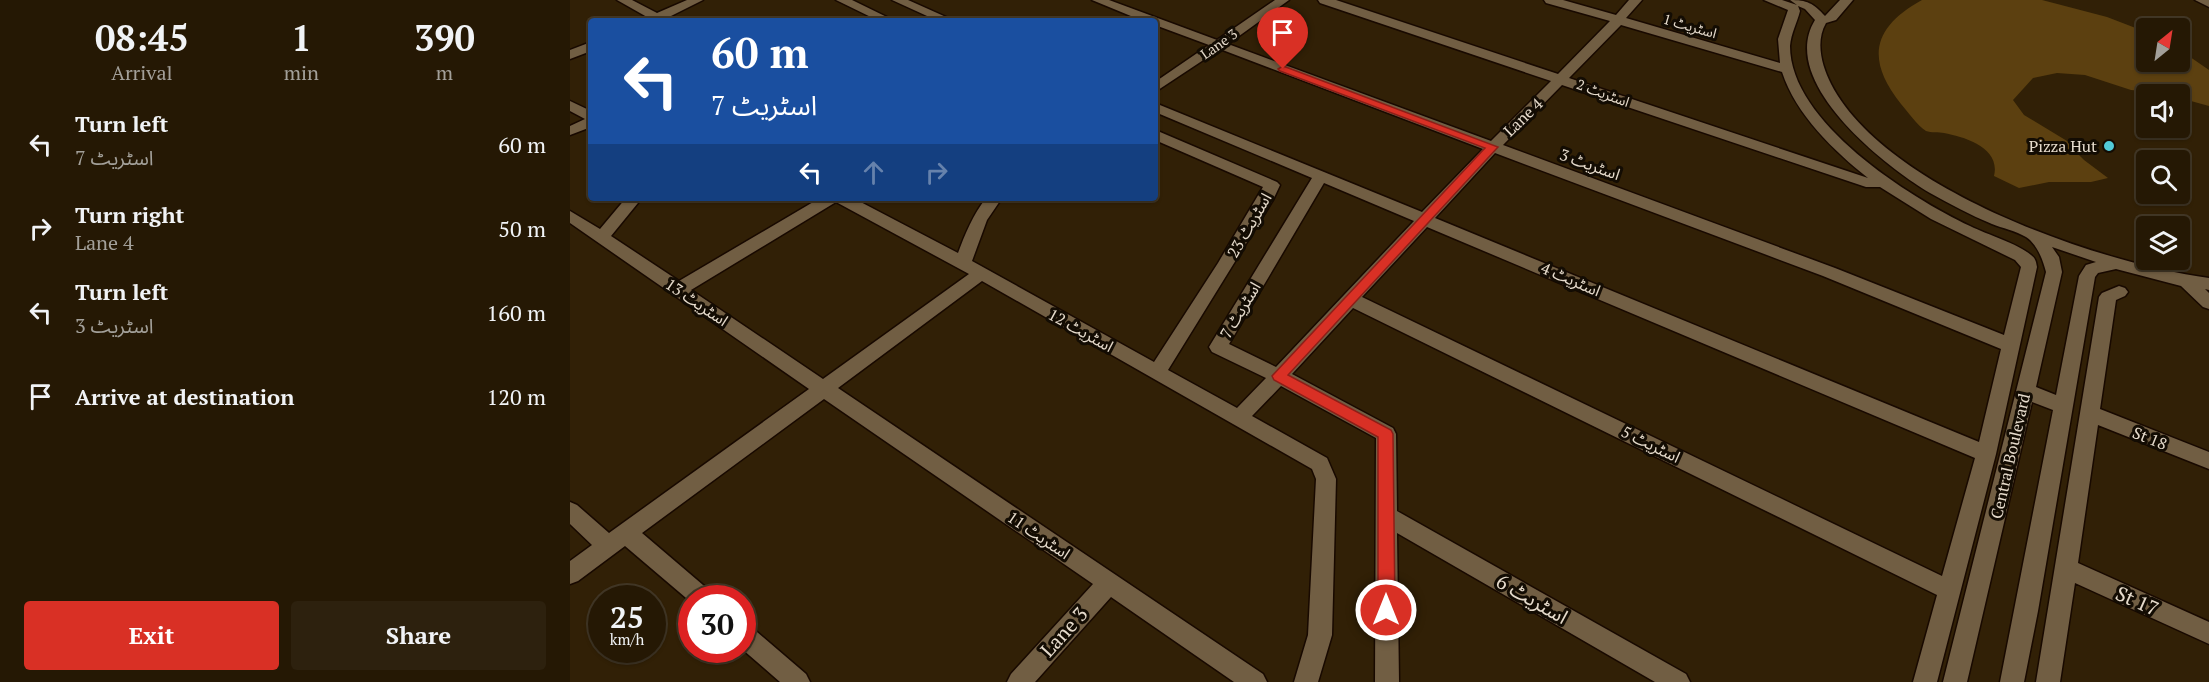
<!DOCTYPE html>
<html lang="en">
<head>
<meta charset="utf-8">
<style>
	body { margin:0; font-family:"PT Serif","Noto Sans Arabic",serif; background:#2d210e; color:#f1f3f6; height:100vh; display:flex; flex-direction:column; font-size:22px; white-space:nowrap }
	* { box-sizing:border-box; margin:0 }
	p { font-size:20px; color:#a3a09a }
	.icon { flex:none; width:33px; height:33px; fill:none; stroke:currentColor; stroke-width:2; stroke-linecap:round; stroke-linejoin:round }
	.map { position:relative; flex:1; overflow:hidden }
	.panel { display:flex; flex-direction:column; background:#251804; width:570px }
	.panel>* { flex:none }
	.banner { position:absolute; left:18px; top:18px; width:570px; height:183px; border-radius:6px; box-shadow:0 2px 4px #0004,0 0 0 2px #423726; background:#1a4fa0; color:#fff; overflow:hidden }
	.needle { width:39px; rotate:30deg }
	.tools { position:absolute; left:1566px; top:18px; display:grid; gap:12px }
	.tools a { display:grid; place-items:center; width:54px; height:54px; border-radius:6px; background:#251804; box-shadow:0 2px 4px #0004,0 0 0 2px #423726; font-size:30px }
	.speed { position:absolute; left:18px; top:585px; display:flex; gap:12px; font-size:30px; font-weight:700; text-align:center }
	.speed>* { display:grid; place-content:center; width:78px; height:78px; border-radius:50%; background:#251804; box-shadow:0 2px 4px #0004,0 0 0 2px #423726; line-height:1 }
	.speed small { font-size:15px; font-weight:400 }
	.speed .limit { border:9px solid #d22; background:#fff; color:#111 }
	.pin { position:absolute; display:grid; place-items:center; width:51px; height:51px; color:#fff; margin:-62px -26px; border-radius:50% 50% 50% 0; rotate:-45deg; box-shadow:0 0 6px #0007 }
	.pin .icon { rotate:45deg }
	.me { position:absolute; width:66px; margin:-33px; rotate:0deg; stroke-linejoin:round; filter:drop-shadow(0 0 4px #0008) }
	.turn { display:flex; align-items:center; gap:21px; height:126px; padding:0 24px; font-size:27px }
	.turn .icon { width:78px; height:78px; stroke-width:2.5 }
	.turn b { display:block; font-size:42px; line-height:51px }
	.lanes { display:flex; align-items:center; height:57px; padding:0 24px; background:#0003; justify-content:center; gap:30px; direction:ltr }
	.lanes .off { opacity:.35 }
	.eta { display:flex; justify-content:space-evenly; align-items:center; height:102px; text-align:center }
	.eta b { font-size:36px; font-weight:700; line-height:42px }
	.primary-button { display:flex; gap:12px; margin-top:auto; padding:12px 24px }
	.primary-button a { flex:1; height:69px; border-radius:6px; background:#d93025; color:#fff; font-size:24px; font-weight:700; line-height:69px; text-align:center }
	.primary-button a+a { background:#2d210e; color:#f1f3f6 }
	ul { padding:0; list-style:none }
	li { display:flex; align-items:center; gap:18px; height:84px; padding:0 24px }
	li div { flex:1 }
	li b { display:block; font-size:22px }
	li em { font-style:normal }
	main { display:flex; flex:1; min-height:0 }
	.map>svg:first-child { display:block }
</style>
</head>
<body>
<main>
<section class="panel">
<div class="eta">
<div><b>08:45</b><p>Arrival</p></div>
<div><b>1</b><p>min</p></div>
<div><b>390</b><p>m</p></div>
</div>
<ul>
<li><svg class="icon" aria-label="left" viewBox="0 0 24 24"><path d="M17 20v-9H6M10 6l-5 5 5 5"/></svg><div><b>Turn left</b><p>اسٹریٹ 7</p></div><em>60 m</em></li>
<li><svg class="icon" aria-label="right" viewBox="0 0 24 24"><path d="M7 20v-9h11M14 6l5 5-5 5"/></svg><div><b>Turn right</b><p>Lane 4</p></div><em>50 m</em></li>
<li><svg class="icon" aria-label="left" viewBox="0 0 24 24"><path d="M17 20v-9H6M10 6l-5 5 5 5"/></svg><div><b>Turn left</b><p>اسٹریٹ 3</p></div><em>160 m</em></li>
<li><svg class="icon" aria-label="arrive" viewBox="0 0 24 24"><path d="M6 21V4h12l-3 4 3 4H6"/></svg><div><b>Arrive at destination</b></div><em>120 m</em></li>
</ul>
<div class="primary-button"><a>Exit</a><a>Share</a></div>
</section>
<div class="map">
<svg width="1639" height="682" viewBox="0 0 1639 682">
	<rect width="100%" height="100%" fill="#312006"/>
	<path fill="#5c4010" d="M 1352,0 L 1472,0 L 1537,17 L 1576,32 L 1576,62 L 1610,62 L 1610,50 L 1639,70 L 1639,106 L 1610,98 L 1610,94 L 1561,90 L 1515,75 L 1487,73 L 1463,78 L 1443,100 L 1454,115 L 1502,144 L 1506,152 L 1514,160 L 1538,178 L 1521,182 L 1479,182 L 1449,188 L 1424,176 C 1431,148 1395,137 1374,133 C 1369,132 1361,133 1356,131 C 1347,125 1338,112 1331,104 C 1295,59 1303,27 1352,0 Z"/>
	<g fill="none" stroke-linecap="round" stroke-linejoin="round">
		<g stroke="#180900" stroke-width="3">
			<path id="minor" d="M 47,0 L 62,0 L 87,13 L 117,0 L 133,0 L 97,18 L 100,21 L 73,21 L 77,17 Z
				M 266,0 L 282,0 L 325,21 L 309,21 Z
				M 322,0 L 338,0 L 385,21 L 368,21 Z
				M 522,0 L 539,0 L 647,40 L 705,0 L 719,0 L 658,44 L 921,141 L 981,81 L 750,3 L 748,0 L 766,0 L 988,74 L 1040,21 L 976,3 L 974,0 L 993,0 L 1046,15 L 1059,0 L 1072,0 L 1056,18 L 1210,63 L 1208,39 L 1218,10 L 1194,0 L 1212,0 L 1227,5 L 1220,0 C 1237,0 1243,3 1255,16 L 1270,0 L 1283,0 L 1266,20 L 1256,23 C 1245,42 1252,66 1261,84 C 1315,189 1528,263 1639,278 L 1639,290 L 1635,289 L 1639,293 L 1639,309 L 1633,307 L 1611,286 L 1546,269 L 1528,273 L 1525,277 L 1468,611 L 1454,682 L 1430,682 L 1483,410 L 1462,402 L 1397,682 L 1373,682 L 1476,272 C 1473,260 1467,244 1456,237 C 1446,231 1432,228 1422,224 C 1400,215 1380,204 1360,193 C 1315,166 1207,82 1245,20 L 1235,9 L 1228,6 L 1230,11 C 1227,23 1221,33 1220,46 C 1220,122 1339,197 1400,226 C 1418,235 1447,243 1461,255 C 1466,259 1466,262 1467,267 L 1426,454 L 1367,682 L 1343,682 L 1367,595 L 783,308 L 722,374 L 823,428 L 826,434 L 827,511 L 1116,674 L 1120,682 L 1085,682 L 827,533 L 829,682 L 805,682 L 806,438 L 711,386 L 682,416 L 757,458 L 766,479 L 762,635 L 748,682 L 724,682 L 738,635 L 746,479 L 742,469 L 412,281 L 268,388 L 693,674 L 697,682 L 664,682 L 541,597 L 465,682 L 437,682 L 441,674 L 523,584 L 254,399 L 72,533 L 140,591 L 143,598 L 122,598 L 122,603 L 55,546 L 8,581 L 0,584 L 0,561 L 22,545 L 0,524 L 0,502 L 7,505 L 39,533 L 239,389 L 0,223 L 0,211 L 30,229 L 56,198 L 72,198 L 41,236 L 109,281 L 250,198 L 283,198 L 388,253 C 395,234 403,215 416,198 L 432,198 L 417,220 L 402,261 L 584,362 L 648,263 L 693,187 L 585,140 L 585,131 L 590,132 L 707,182 L 710,185 L 703,200 L 598,370 L 667,408 L 696,378 L 642,352 L 639,347 L 742,178 L 585,112 L 585,103 L 852,212 L 913,149 L 650,49 L 585,92 L 585,82 L 639,45 L 585,25 L 585,21 L 573,21 ZM 1051,25 L 1212,72 C 1226,115 1264,151 1298,178 L 999,78 ZM 992,85 L 1296,187 L 1310,187 L 1361,219 L 1445,260 L 1451,267 L 1434,335 L 1265,268 L 933,145 ZM 925,153 L 1253,276 L 1431,349 L 1409,442 L 865,218 ZM 754,183 L 844,221 L 706,367 L 659,344 ZM 266,202 L 399,274 L 253,379 L 121,290 ZM 857,227 L 1405,458 L 1372,576 L 792,297 ZM 1482,247 L 1526,262 L 1516,265 L 1509,276 L 1486,395 L 1466,387 L 1492,272 L 1489,257 Z
				M 1625,0 L 1639,0 L 1639,7 Z
				M 21,42 L 21,51 L 0,59 L 0,50 Z
				M 0,101 L 21,111 L 21,127 L 0,135 L 0,126 L 15,119 L 0,111 Z
				M 1549,286 L 1555,288 L 1558,292 L 1555,296 L 1546,300 L 1530,409 L 1639,452 L 1639,469 L 1528,425 L 1508,563 L 1639,622 L 1639,644 L 1505,583 L 1490,682 L 1466,682 L 1529,297 L 1532,293 Z
				M 172,623 L 180,626 L 236,674 L 240,682 L 210,682 L 172,649 Z"/>
		</g>
		<use href="#minor" fill="#715e43" fill-rule="evenodd"/>
	</g>
	<path fill="#d93025" stroke="#8d1f18" stroke-width="1.5" d="M 713,66 L 928,147 L 718,375 L 821,430 L 823,434 L 825,610 L 823,616 L 816,619 L 810,616 L 808,610 L 808,437 L 704,380 L 702,376 L 915,148 L 710,71 L 708,69 Z"/>
	<circle fill="#52cbd8" stroke="#130c03" stroke-width="2" cx="1539" cy="146" r="6"/>
	<g text-anchor="middle" stroke-width="6" stroke-linejoin="round" paint-order="stroke">
		<g font-size="14" fill="#e6dbcc" stroke="#130c03">
			<text transform="translate(1120 26) rotate(16)" y="5">اسٹریٹ 1</text>
			<text transform="translate(649 44) rotate(-35)" y="5">Lane 3</text>
			<text transform="translate(1033 93) rotate(20)" y="5">اسٹریٹ 2</text>
		</g>
		<g font-size="16" fill="#e6dbcc" stroke="#130c03">
			<text transform="translate(953 117) rotate(-44)" y="6">Lane 4</text>
			<text transform="translate(1020 164) rotate(20)" y="6">اسٹریٹ 3</text>
			<text transform="translate(679 225) rotate(-60)" y="6">اسٹریٹ 23</text>
			<text transform="translate(1001 279) rotate(23)" y="6">اسٹریٹ 4</text>
			<text transform="translate(127 302) rotate(34)" y="6">اسٹریٹ 13</text>
			<text transform="translate(670 310) rotate(-59)" y="6">اسٹریٹ 7</text>
			<text transform="translate(511 330) rotate(29)" y="6">اسٹریٹ 12</text>
			<text transform="translate(1580 438) rotate(22)" y="6">St 18</text>
			<text transform="translate(1081 444) rotate(26)" y="6">اسٹریٹ 5</text>
			<text transform="translate(1440 456) rotate(-77)" y="6">Central Boulevard</text>
			<text transform="translate(469 535) rotate(34)" y="6">اسٹریٹ 11</text>
		</g>
		<g font-size="16" fill="#e6dbcc" stroke="#130c03" text-anchor="end">
			<text x="1527" y="152">Pizza Hut</text>
		</g>
		<g font-size="20" fill="#e6dbcc" stroke="#130c03">
			<text transform="translate(962 599) rotate(30)" y="7">اسٹریٹ 6</text>
			<text transform="translate(1567 601) rotate(24)" y="7">St 17</text>
			<text transform="translate(494 632) rotate(-48)" y="7">Lane 3</text>
		</g>
	</g>
</svg>
<div class="tools">
<a><svg class="needle" viewBox="-14 -14 28 28"><path d="M0-13l5 13h-10z" fill="#e53935"/><path d="M0 13l5-13h-10z" fill="#a3a09a"/></svg></a>
<a><svg class="icon" aria-label="sound" viewBox="0 0 24 24"><path d="M4 9h4l5-4v14l-5-4H4zM17 9q2 3 0 6"/></svg></a>
<a><svg class="icon" aria-label="search" viewBox="0 0 24 24"><circle cx="10" cy="10" r="6"/><path d="M15 15l6 6"/></svg></a>
<a><svg class="icon" aria-label="layers" viewBox="0 0 24 24"><path d="M12 4l9 5-9 5-9-5zM3 14l9 5 9-5"/></svg></a>
</div>
<div class="speed"><div>25<small>km/h</small></div><div class="limit">30</div></div>
<div class="pin" style="left:713px;top:69px;background:#d93025"><svg class="icon" aria-label="arrive" viewBox="0 0 24 24"><path d="M6 21V4h12l-3 4 3 4H6"/></svg></div>
<svg class="me" style="left:816px;top:610px" viewBox="-20 -20 40 40"><circle r="17" fill="#d93025" stroke="#fff" stroke-width="3"/><path d="M0-11L8 9 0 5-8 9z" fill="#fff"/></svg>
<div class="banner">
<div class="turn"><svg class="icon" aria-label="left" viewBox="0 0 24 24"><path d="M17 20v-9H6M10 6l-5 5 5 5"/></svg><div><b>60 m</b>اسٹریٹ 7</div></div>
<div class="lanes"><svg class="icon" aria-label="left" viewBox="0 0 24 24"><path d="M17 20v-9H6M10 6l-5 5 5 5"/></svg><svg class="icon off" aria-label="ahead" viewBox="0 0 24 24"><path d="M12 20V5M6 11l6-6 6 6"/></svg><svg class="icon off" aria-label="right" viewBox="0 0 24 24"><path d="M7 20v-9h11M14 6l5 5-5 5"/></svg></div>
</div>
</div>
</main>
</body>
</html>
